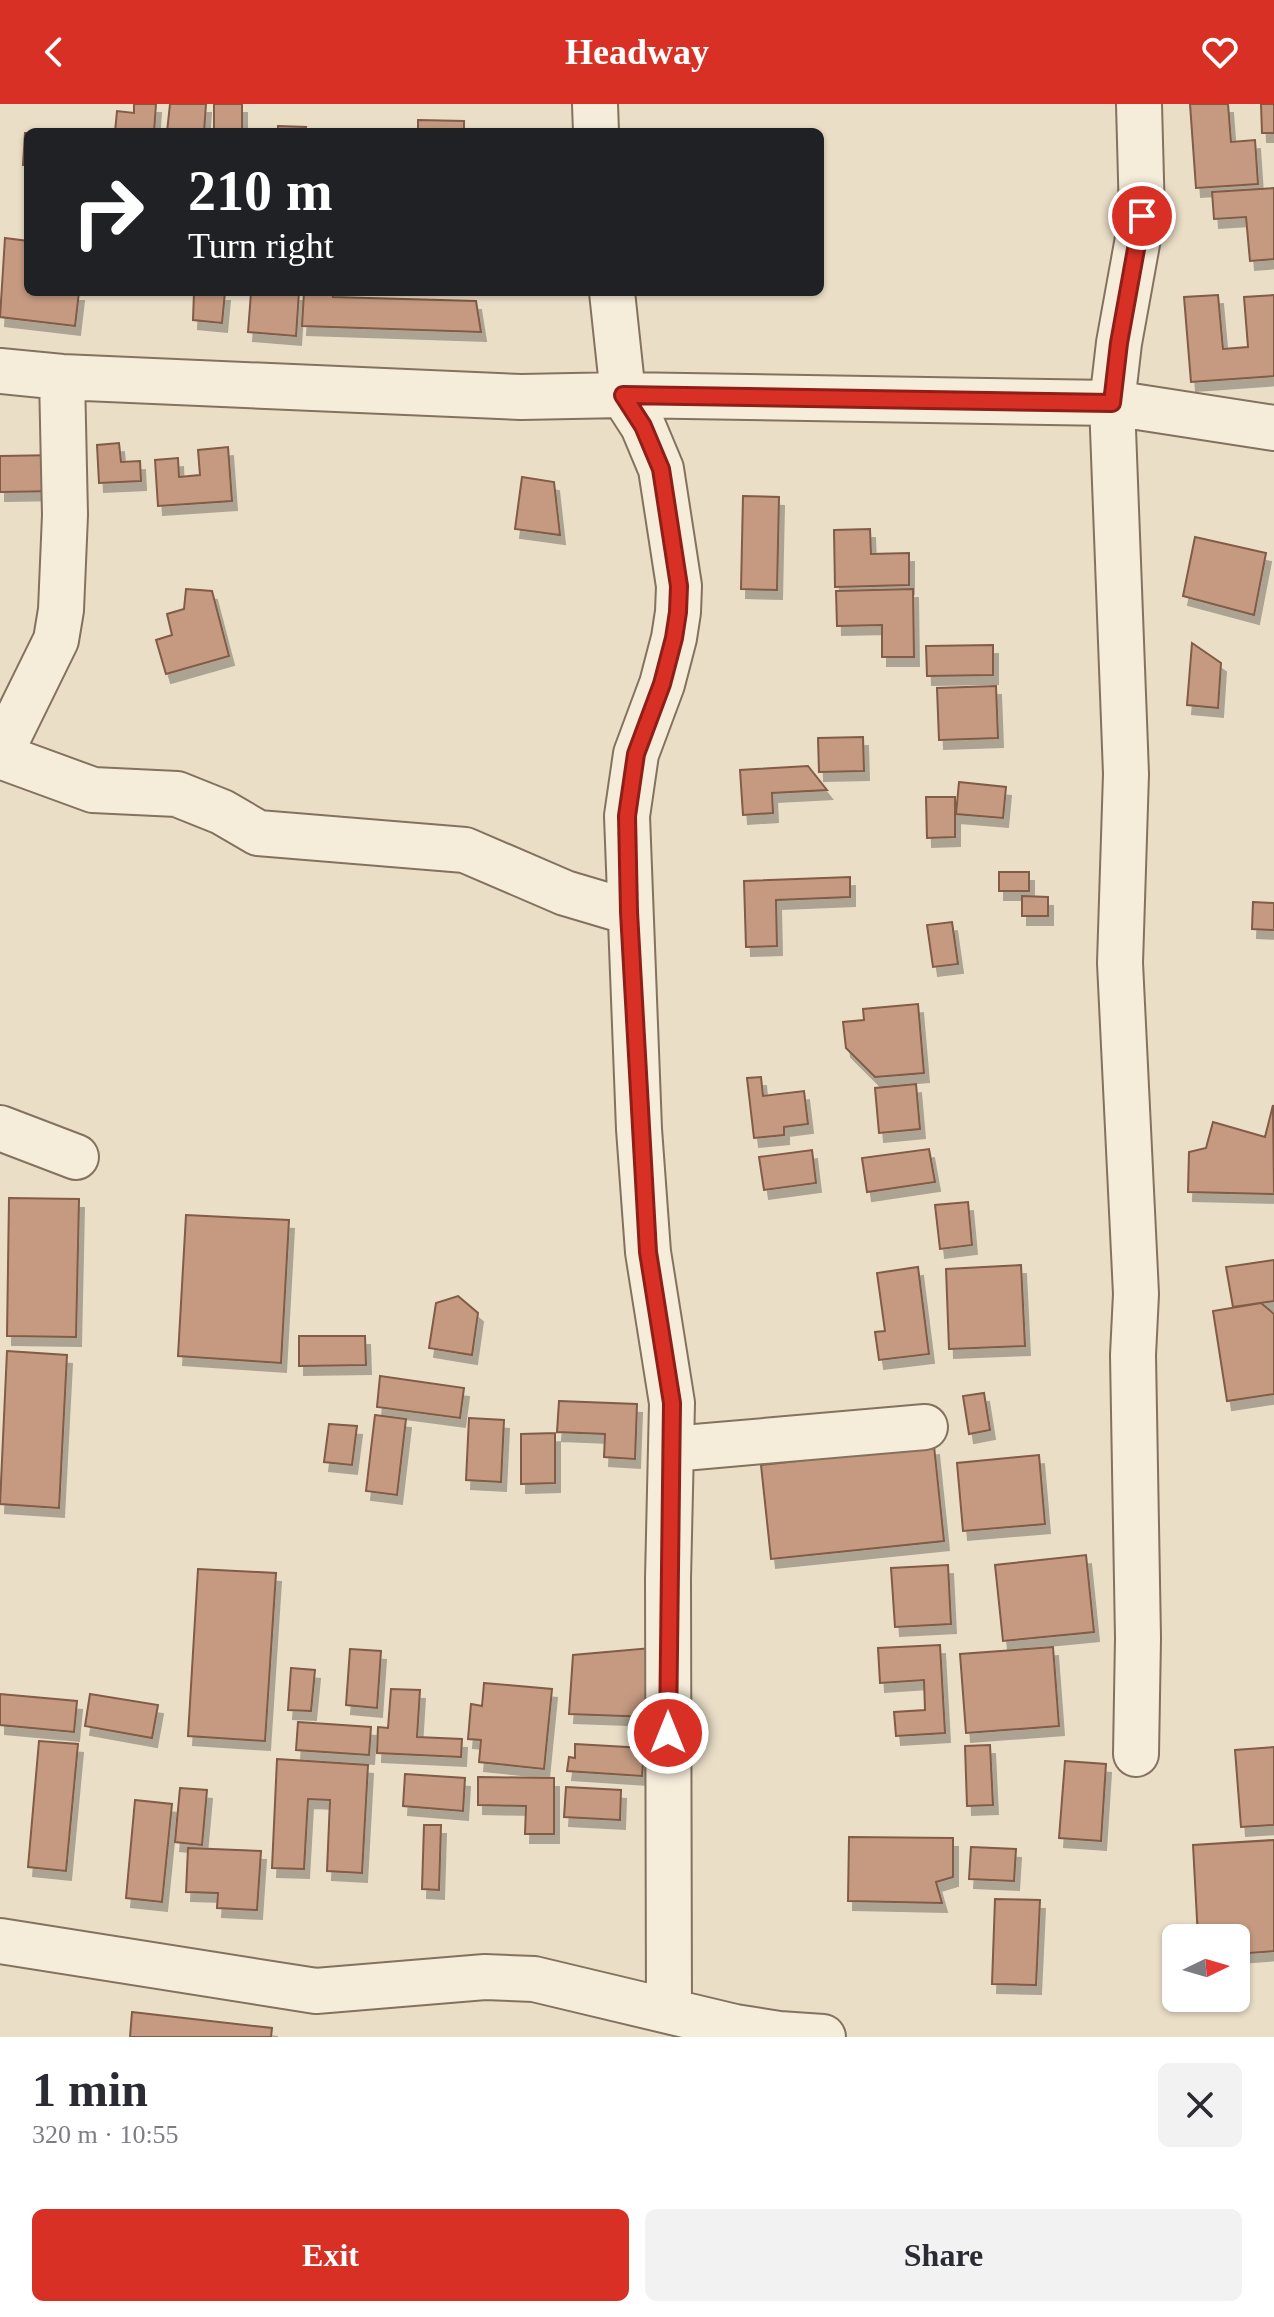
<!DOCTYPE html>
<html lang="en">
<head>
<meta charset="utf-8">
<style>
	body { margin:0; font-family:"Times New Roman",serif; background:#f2f2f3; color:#2b2b33; height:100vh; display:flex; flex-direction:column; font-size:30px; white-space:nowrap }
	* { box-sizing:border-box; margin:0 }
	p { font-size:26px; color:#7c7c81 }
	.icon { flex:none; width:44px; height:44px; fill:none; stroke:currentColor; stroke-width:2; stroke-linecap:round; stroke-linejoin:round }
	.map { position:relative; height:1933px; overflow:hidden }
	.sheet { display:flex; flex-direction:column; background:#fff; flex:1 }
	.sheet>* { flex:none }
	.top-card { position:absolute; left:24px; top:24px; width:800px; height:168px; border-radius:12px; box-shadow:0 2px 6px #0004; background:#202124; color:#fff; overflow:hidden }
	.needle { width:52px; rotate:85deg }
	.tools { position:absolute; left:1162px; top:1820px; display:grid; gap:16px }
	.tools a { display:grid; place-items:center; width:88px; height:88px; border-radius:12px; background:#fff; box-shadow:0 2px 6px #0004; font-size:40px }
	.pin { position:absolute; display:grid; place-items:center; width:68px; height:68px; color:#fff; margin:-34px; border:4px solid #fff; border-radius:50%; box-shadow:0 2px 8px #0007 }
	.me { position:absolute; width:88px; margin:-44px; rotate:0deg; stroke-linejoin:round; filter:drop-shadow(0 0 6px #0008) }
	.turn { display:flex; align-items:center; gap:28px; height:168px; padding:0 32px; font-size:36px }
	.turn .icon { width:104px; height:104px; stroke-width:2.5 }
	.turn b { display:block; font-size:56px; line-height:68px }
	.round { display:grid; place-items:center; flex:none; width:84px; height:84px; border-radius:12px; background:#f2f2f3 }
	.head { display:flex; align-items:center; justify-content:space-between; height:136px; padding:0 32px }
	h1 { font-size:48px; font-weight:600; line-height:60px }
	.action { display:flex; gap:16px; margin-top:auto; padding:16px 32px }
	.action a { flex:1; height:92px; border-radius:12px; background:#d93025; color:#fff; font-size:32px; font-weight:600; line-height:92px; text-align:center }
	.action a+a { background:#f2f2f3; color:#2b2b33 }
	header { display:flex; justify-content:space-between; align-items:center; height:104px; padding:0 32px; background:#d93025; color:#fff; font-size:36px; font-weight:600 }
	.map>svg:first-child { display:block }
</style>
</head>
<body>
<header><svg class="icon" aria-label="back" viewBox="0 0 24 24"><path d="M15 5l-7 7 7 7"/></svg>Headway<svg class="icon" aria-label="heart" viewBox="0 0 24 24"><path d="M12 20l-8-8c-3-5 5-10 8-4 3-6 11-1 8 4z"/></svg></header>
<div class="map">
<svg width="1274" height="1933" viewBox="0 0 1274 1933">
	<defs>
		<filter id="shadow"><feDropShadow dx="5" dy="9" stdDeviation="0" flood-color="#0004"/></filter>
	</defs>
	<rect width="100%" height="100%" fill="#eadec7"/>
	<path fill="#c59a80" stroke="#815b46" stroke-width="2" filter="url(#shadow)" d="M 134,0 L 156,0 L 154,28 L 115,28 L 117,7 L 134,9 Z
		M 170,0 L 206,0 L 204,28 L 167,28 Z
		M 214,0 L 242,0 L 242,28 L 214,28 Z
		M 1190,0 L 1228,0 L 1231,38 L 1255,36 L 1258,80 L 1196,84 Z
		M 1261,0 L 1274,0 L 1274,29 L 1262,29 Z
		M 418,16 L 464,17 L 464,28 L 418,28 Z
		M 278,22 L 306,23 L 305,28 L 278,28 Z
		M 25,29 L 28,29 L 28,61 L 23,61 Z
		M 1274,84 L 1274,155 L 1250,157 L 1246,113 L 1214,115 L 1212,88 Z
		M 5,134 L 28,137 L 28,188 L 79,188 L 75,222 L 0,213 Z
		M 194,188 L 225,188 L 222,219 L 193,216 Z
		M 269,188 L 299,188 L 296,232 L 248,228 L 251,189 L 269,190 Z
		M 304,188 L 333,188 L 333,193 L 476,197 L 481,228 L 302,222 Z
		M 1218,191 L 1223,245 L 1248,243 L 1244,193 L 1274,191 L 1274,272 L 1191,278 L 1184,193 Z
		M 119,339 L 121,358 L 140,357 L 141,377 L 99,379 L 97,341 Z
		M 228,343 L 232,397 L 158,402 L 155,356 L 178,354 L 179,373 L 200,371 L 198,346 Z
		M 61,351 L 61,387 L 0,388 L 0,352 Z
		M 522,373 L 554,378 L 560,431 L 515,425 Z
		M 743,392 L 779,393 L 777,486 L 741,485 Z
		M 870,425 L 871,450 L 909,449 L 909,481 L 835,483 L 834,426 Z
		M 1195,433 L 1266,449 L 1254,511 L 1183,492 Z
		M 186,485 L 212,487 L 229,552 L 166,570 L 156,536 L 172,531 L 167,510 L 184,505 Z
		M 913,485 L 914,553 L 882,553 L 882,521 L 837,522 L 836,487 Z
		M 1192,539 L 1221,559 L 1218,604 L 1187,601 Z
		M 993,541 L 993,571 L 927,572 L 926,542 Z
		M 996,582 L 998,634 L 939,636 L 937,584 Z
		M 863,633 L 864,667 L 819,668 L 818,634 Z
		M 808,662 L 827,686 L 772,689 L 773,709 L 743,711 L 740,666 Z
		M 959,678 L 1006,683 L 1003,714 L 956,710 Z
		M 926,693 L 955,693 L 955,733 L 927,734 Z
		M 999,768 L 1029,768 L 1029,787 L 999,787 Z
		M 850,773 L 850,793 L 776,796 L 777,842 L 746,843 L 744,777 Z
		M 1022,792 L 1048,793 L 1048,812 L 1022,812 Z
		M 1253,798 L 1274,799 L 1274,826 L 1252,825 Z
		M 952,818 L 958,860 L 933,863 L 927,821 Z
		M 918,900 L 924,969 L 875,973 L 846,944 L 843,918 L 864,916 L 863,905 Z
		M 761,973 L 763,992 L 804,987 L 808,1020 L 784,1023 L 784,1031 L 754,1034 L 747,974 Z
		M 916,980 L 920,1025 L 879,1029 L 875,984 Z
		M 1273,1001 L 1274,1090 L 1188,1088 L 1189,1048 L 1206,1044 L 1213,1018 L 1265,1033 Z
		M 929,1045 L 935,1078 L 867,1088 L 862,1054 Z
		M 812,1046 L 816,1079 L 764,1086 L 759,1053 Z
		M 9,1094 L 79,1095 L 76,1233 L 7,1232 Z
		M 968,1098 L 972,1141 L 940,1145 L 935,1101 Z
		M 186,1111 L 289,1116 L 281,1259 L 178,1252 Z
		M 1274,1156 L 1274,1197 L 1233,1203 L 1226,1163 Z
		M 1021,1161 L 1025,1242 L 949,1245 L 946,1165 Z
		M 918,1163 L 929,1250 L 879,1256 L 875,1228 L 885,1227 L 877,1169 Z
		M 458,1192 L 478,1209 L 472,1251 L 429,1244 L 436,1199 Z
		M 1261,1199 L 1274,1210 L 1274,1290 L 1227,1297 L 1213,1207 Z
		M 299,1232 L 365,1232 L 366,1261 L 299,1262 Z
		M 7,1247 L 67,1251 L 59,1404 L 0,1400 Z
		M 380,1272 L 464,1284 L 460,1314 L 377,1303 Z
		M 984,1289 L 990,1326 L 969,1330 L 963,1292 Z
		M 559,1297 L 637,1300 L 635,1355 L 604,1353 L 605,1330 L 557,1328 Z
		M 375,1311 L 406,1315 L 397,1391 L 366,1387 Z
		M 469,1314 L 504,1316 L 501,1378 L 466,1376 Z
		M 329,1320 L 357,1322 L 352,1361 L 324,1358 Z
		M 555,1329 L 555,1379 L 521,1380 L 521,1330 Z
		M 934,1342 L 944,1437 L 771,1455 L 761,1361 Z
		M 1039,1351 L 1045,1420 L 963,1427 L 957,1359 Z
		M 1086,1451 L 1094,1528 L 1003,1537 L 995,1461 Z
		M 948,1461 L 951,1520 L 895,1523 L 891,1464 Z
		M 198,1465 L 276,1469 L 265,1637 L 188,1632 Z
		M 940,1541 L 945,1629 L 896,1632 L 894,1608 L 925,1606 L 924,1576 L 880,1579 L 878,1544 Z
		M 1053,1543 L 1059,1622 L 966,1629 L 960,1550 Z
		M 651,1544 L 650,1613 L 569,1610 L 573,1551 Z
		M 350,1545 L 381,1547 L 377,1604 L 346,1601 Z
		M 291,1564 L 315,1566 L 311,1607 L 288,1606 Z
		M 484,1579 L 552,1585 L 544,1665 L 479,1658 L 481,1636 L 468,1635 L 471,1600 L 482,1602 Z
		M 391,1585 L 420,1586 L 417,1633 L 462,1635 L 461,1653 L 377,1649 L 378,1623 L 388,1624 Z
		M 0,1590 L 77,1597 L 74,1628 L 0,1621 Z
		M 90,1590 L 158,1601 L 152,1634 L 85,1622 Z
		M 298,1618 L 371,1623 L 369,1651 L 296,1646 Z
		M 39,1637 L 78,1640 L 66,1767 L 28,1763 Z
		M 575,1640 L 644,1644 L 642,1672 L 567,1667 L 569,1653 L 575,1654 Z
		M 990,1641 L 993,1701 L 967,1702 L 965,1642 Z
		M 1274,1643 L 1274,1721 L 1241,1723 L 1235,1646 Z
		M 277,1655 L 368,1661 L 362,1769 L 327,1767 L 330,1696 L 308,1695 L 304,1765 L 272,1764 Z
		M 1065,1657 L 1106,1660 L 1101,1737 L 1059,1734 Z
		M 405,1670 L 465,1674 L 463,1707 L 403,1702 Z
		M 478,1673 L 554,1674 L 554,1730 L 525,1730 L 526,1702 L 478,1701 Z
		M 566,1683 L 621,1686 L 620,1716 L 564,1713 Z
		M 180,1684 L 207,1686 L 202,1741 L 175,1738 Z
		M 135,1696 L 172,1700 L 162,1798 L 126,1794 Z
		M 424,1721 L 441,1721 L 439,1786 L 422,1785 Z
		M 849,1733 L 953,1734 L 953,1773 L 936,1778 L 942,1799 L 848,1797 Z
		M 1274,1736 L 1274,1847 L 1236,1850 L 1236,1834 L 1198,1834 L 1193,1741 Z
		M 971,1743 L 1016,1745 L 1014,1777 L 969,1775 Z
		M 188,1744 L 261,1747 L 257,1806 L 217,1804 L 218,1789 L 186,1788 Z
		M 995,1795 L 1040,1796 L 1036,1881 L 992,1880 Z
		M 132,1908 L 272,1924 L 271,1933 L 130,1933 Z"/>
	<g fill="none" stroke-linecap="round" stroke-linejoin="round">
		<g stroke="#84715e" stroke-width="48">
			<path id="minor" d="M 595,0 L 596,28
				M 612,188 L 623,291 L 643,322 L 661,365 L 679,482 L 678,508 L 674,534 L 662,580 L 636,650 L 627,712 L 639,1025 L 648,1148 L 672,1299 L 668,1475 L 669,1907
				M 0,267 L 62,273 L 521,293 L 623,291 L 1112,299 L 1274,324
				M 0,650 L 56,536 L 61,506 L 65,411 L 62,273
				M 0,652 L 93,686 L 177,690 L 222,708 L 258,729 L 465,746 L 565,789 L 629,808
				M 0,1024 L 76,1053
				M 672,1345 L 925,1323
				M 1136,1650 L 1138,1534 L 1133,1251 L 1136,1190 L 1120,859 L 1126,670 L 1112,299 L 1119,239 L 1142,112 L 1139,0
				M 0,1837 L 316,1887 L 485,1873 L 534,1875 L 735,1923 L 779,1930 L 823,1933"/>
		</g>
		<use href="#minor" stroke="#f6ecda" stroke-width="44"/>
	</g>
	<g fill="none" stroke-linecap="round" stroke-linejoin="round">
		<g stroke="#8d1f18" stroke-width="20">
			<path id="route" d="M 668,1629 L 672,1299 L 648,1148 L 629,808 L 627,712 L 636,650 L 662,580 L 674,534 L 678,508 L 679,482 L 661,365 L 643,322 L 623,291 L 1112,299 L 1119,239 L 1142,112"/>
		</g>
		<use href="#route" stroke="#d93025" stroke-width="14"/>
	</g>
</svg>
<div class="tools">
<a><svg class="needle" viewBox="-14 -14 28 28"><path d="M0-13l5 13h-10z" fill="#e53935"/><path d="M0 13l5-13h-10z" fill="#7c7c81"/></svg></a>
</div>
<div class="pin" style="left:1142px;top:112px;background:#d93025"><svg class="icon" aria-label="arrive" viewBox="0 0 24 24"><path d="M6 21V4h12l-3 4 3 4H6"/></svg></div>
<svg class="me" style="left:668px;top:1629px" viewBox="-20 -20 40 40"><circle r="17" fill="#d93025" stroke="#fff" stroke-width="3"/><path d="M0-11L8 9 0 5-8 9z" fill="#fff"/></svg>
<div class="top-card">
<div class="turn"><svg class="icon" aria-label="right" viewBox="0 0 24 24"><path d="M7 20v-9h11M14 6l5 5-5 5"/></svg><div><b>210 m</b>Turn right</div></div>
</div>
</div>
<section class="sheet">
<div class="head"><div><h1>1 min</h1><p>320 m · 10:55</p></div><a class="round"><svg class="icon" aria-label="close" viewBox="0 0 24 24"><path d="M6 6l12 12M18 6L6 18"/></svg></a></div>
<div class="action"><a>Exit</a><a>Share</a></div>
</section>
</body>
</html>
